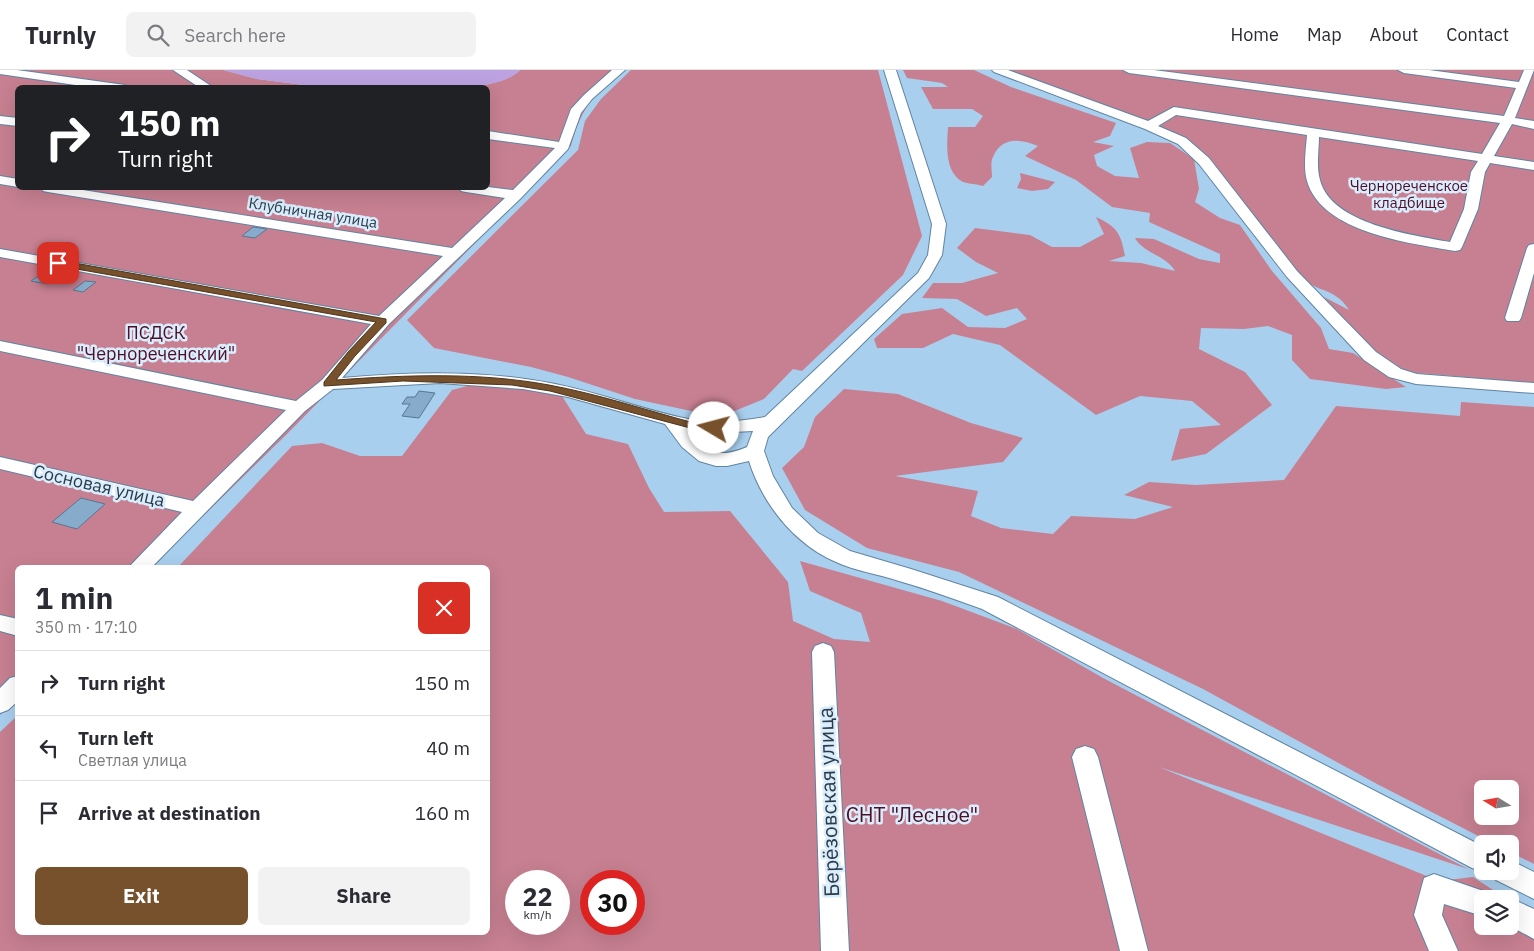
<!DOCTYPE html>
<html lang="en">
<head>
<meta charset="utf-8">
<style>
	body { margin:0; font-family:"IBM Plex Sans",sans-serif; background:#f2f2f3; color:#2b2b33; height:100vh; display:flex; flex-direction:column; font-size:19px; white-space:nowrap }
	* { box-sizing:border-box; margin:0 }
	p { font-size:16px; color:#7c7c81 }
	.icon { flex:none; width:28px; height:28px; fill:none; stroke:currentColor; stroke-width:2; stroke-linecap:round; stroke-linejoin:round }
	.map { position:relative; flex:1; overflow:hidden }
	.panel { position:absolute; left:15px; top:495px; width:475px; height:370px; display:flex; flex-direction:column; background:#fff; border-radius:8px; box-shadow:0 5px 20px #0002 }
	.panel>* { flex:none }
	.banner { position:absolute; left:15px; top:15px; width:475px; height:105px; border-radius:8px; box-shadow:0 5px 20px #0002; background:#202124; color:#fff; overflow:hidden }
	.needle { width:32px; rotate:281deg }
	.fabs { position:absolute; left:1474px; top:710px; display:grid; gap:10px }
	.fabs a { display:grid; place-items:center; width:45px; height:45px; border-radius:8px; background:#fff; box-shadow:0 5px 20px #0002; font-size:25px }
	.speed { position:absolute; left:505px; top:800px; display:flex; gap:10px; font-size:25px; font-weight:700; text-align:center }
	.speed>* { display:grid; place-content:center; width:65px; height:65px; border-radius:50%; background:#fff; box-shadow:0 5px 20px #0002; line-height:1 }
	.speed small { font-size:12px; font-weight:400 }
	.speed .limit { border:8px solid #d22; background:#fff; color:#111 }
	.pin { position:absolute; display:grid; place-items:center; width:42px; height:42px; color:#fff; margin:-21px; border-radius:10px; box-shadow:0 2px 8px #0006 }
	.me { position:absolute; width:55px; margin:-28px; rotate:278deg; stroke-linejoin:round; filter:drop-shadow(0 0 4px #0008) }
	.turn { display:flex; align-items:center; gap:18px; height:105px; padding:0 20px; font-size:22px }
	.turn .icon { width:65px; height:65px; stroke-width:2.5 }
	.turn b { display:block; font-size:35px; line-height:42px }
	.round { display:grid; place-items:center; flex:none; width:52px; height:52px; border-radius:8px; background:#f2f2f3 }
	.overview { display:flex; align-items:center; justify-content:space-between; height:85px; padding:0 20px }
	h1 { font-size:30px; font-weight:800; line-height:38px }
	.cta { display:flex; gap:10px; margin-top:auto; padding:10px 20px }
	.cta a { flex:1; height:58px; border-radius:8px; background:#76512c; color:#fff; font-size:20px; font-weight:800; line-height:58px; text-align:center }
	.cta a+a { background:#f2f2f3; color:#2b2b33 }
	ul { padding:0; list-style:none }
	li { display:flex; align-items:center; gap:15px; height:65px; padding:0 20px; border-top:1px solid #e1e1e2 }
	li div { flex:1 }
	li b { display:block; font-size:19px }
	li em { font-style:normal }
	header { display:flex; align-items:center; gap:30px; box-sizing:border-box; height:70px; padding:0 25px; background:#fff; border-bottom:1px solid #e1e1e2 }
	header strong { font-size:24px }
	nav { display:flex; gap:28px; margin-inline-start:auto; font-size:18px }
	.search { width:350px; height:45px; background:#f2f2f3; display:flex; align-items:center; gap:12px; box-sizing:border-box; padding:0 18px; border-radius:8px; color:#7c7c81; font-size:19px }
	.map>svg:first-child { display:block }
</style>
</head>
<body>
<header>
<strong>Turnly</strong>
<div class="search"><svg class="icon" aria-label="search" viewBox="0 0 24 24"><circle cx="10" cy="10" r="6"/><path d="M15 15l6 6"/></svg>Search here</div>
<nav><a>Home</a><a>Map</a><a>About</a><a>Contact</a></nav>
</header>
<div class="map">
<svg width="1534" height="881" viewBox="0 0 1534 881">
	<rect width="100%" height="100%" fill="#a9cfee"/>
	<path fill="#c78091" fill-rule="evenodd" d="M 0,0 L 223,0 L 257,9 L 319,17 L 18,18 L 18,118 L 488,118 L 488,18 L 476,17 C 489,14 510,11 520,0 L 624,0 C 593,27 582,35 571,76 L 287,364 L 151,497 L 18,498 L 17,628 L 0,645 Z
		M 631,0 L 878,0 L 922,166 L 903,205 L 802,301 L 793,299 L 764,329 L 732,342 L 691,341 L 635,329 L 568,307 L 531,297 L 434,278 L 407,250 L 578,80 L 585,51 L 601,29 Z
		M 903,0 L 974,0 L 1011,17 L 1116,53 L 1110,66 L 1093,72 L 1114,76 L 1094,85 L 1097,96 L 1115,106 L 1139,108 L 1130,78 L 1147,72 L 1170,73 L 1194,89 L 1199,119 L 1195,132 L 1220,148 L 1240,155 L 1272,201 L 1321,258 L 1329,279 L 1353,283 L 1406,317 L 1386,319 L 1310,309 L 1292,290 L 1292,265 L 1268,256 L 1244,259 L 1201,258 L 1199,279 L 1245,302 L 1272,335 L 1206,384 L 1171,391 L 1180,359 L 1221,355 L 1192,331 L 1140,326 L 1096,345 L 1000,275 L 953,264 L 923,278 L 877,278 L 874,269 L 902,244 L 942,238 L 968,257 L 1005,258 L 1027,249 L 1017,238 L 986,246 L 957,229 L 922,228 L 933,213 L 962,213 L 998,203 L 976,192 L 957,178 L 975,158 L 1030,165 L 1052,177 L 1080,177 L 1104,164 L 1096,147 C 1117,157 1121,163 1125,186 L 1109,191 L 1141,193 L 1175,201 C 1166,185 1144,184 1135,168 L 1154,169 L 1199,189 L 1220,193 L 1220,184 L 1149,152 L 1150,143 L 1112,137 L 1076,110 L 1025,86 L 1038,76 C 1021,69 1002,66 993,87 C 990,92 992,101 992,107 L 983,116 C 977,114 969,114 963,112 C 944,102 947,74 948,57 L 975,57 L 983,46 L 972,39 L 933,39 L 921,17 L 948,17 L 942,13 L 907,8 Z
		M 1005,0 L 1534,0 L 1534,313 L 1395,301 L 1386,288 L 1368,276 L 1324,227 L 1349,240 C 1335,217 1317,223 1303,208 C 1262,164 1231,111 1186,71 Z
		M 1020,103 L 1055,112 L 1048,119 L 1032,121 L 1017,118 L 1021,109 Z
		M 471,315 L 520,318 L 562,326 L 586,364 L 628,374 L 649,418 L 664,442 L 730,441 L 788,512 L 793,551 L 834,569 L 870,572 L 861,543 L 810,521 L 800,491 L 942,531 L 1017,559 L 1105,609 L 1468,799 L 1159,697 L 1439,811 L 1473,807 L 1507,829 L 1482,829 L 1482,856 L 1510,856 L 1510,831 L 1534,846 L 1534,881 L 0,881 L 0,662 L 17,646 L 18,862 L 488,862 L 488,498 L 178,497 L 292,376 L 322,373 L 360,386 L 402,386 L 452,320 ZM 516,811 L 559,811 L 559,854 L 516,854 ZM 591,811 L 634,811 L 634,854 L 591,854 Z
		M 844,319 L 898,324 L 971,353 L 1023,368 L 1003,392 L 895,406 L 978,421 L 971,446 L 1001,458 L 1053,464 L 1071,446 L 1135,449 L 1173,437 L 1124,425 L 1149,412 L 1196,415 L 1284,410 L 1336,336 L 1460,346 L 1461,332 L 1534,337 L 1534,794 L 1510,782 L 1510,774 L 1494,774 L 1377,714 L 1203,619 L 959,502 L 867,478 L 805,440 L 782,398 L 804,377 L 815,347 ZM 1482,719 L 1510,719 L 1510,746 L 1482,746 Z"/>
	<path fill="#bda2e1" d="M 223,0 L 520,0 C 510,11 489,14 476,17 L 319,17 L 257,9 Z"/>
	<path fill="#87abca" stroke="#547793" d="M 253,157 L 267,159 L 255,168 L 242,166 Z
		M 48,200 L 65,203 L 48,214 L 31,211 Z
		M 85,211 L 96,212 L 83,222 L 73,220 Z
		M 419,321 L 435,323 L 419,348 L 402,346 L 410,334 L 402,334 L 407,327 L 415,327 Z
		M 81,428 L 105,434 L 77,459 L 52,452 Z"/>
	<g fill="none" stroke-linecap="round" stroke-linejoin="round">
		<g stroke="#6084a1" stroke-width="2">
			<path id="minor" d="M 0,0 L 17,0 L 125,15 L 130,18 L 96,18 L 0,4 Z
				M 173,0 L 187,0 L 214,18 L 200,18 Z
				M 612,0 L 625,0 L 592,29 L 581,43 L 568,79 L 521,128 L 389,254 L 342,308 C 411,302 481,300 550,313 C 599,322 645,341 693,350 C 716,354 742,351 765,347 L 918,203 L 928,185 L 932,154 L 884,0 L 896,0 L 946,154 L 942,185 L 929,208 L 768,367 L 764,381 L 773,406 L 792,438 L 818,463 L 850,481 L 911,499 L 998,527 L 1482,776 L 1483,801 L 1472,798 L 982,539 C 954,529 927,519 899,511 C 878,504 855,501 836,492 C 794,474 762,433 749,391 L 727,396 L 716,396 L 699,391 L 682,377 L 665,354 L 568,327 L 523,319 L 440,313 L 333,319 L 305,341 L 151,498 L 128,498 L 182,442 L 0,399 L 0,387 L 193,431 L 286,340 L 0,281 L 0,271 L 296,331 L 322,310 L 371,254 L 0,187 L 0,179 L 379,246 L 443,186 L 48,122 L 43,121 L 42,118 L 70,118 L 452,178 L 505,128 L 466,122 L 461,121 L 460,118 L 488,117 L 513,120 L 555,78 L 488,69 L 488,61 L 559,72 L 571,39 L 584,25 ZM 688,360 L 713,363 L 753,361 L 747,377 C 718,389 708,383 688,360 Z
				M 992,0 L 1008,0 L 1148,51 L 1174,37 L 1482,84 L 1500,53 L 1129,3 L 1123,0 L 1154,0 L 1504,46 L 1516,18 L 1404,3 L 1398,0 L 1429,0 L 1519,12 L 1524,0 L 1534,0 L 1515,48 L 1534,51 L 1534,59 L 1512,54 L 1494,86 L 1534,92 L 1534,100 L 1490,93 L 1485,102 L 1478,139 L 1462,177 L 1460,180 L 1455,181 C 1410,173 1322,163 1307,111 C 1303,97 1306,79 1307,65 L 1176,45 L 1158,56 L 1186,68 L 1209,88 L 1297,201 L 1376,282 L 1401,299 L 1417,304 L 1534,313 L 1534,323 L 1416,314 L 1389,307 L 1364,290 L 1287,207 L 1199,94 L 1178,74 L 1145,59 L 994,2 ZM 1319,67 L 1478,91 L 1471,102 L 1464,139 L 1450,172 C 1412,165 1331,154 1320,110 C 1316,96 1319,80 1319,67 Z
				M 0,46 L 18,48 L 18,56 L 0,54 Z
				M 0,106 L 18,109 L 18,117 L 0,114 Z
				M 1534,174 L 1534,203 L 1521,248 L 1519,251 L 1507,251 L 1505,248 L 1527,178 L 1529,175 Z
				M 0,545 L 18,549 L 18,566 L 0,561 Z
				M 823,573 L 831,576 L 834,582 L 849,881 L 821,881 L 812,582 L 815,576 Z
				M 18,606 L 18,631 L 8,640 L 0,643 L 0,618 L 10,608 Z
				M 1085,676 L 1094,679 L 1098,687 L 1148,881 L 1120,881 L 1072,687 L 1076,679 Z
				M 1510,790 L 1534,802 L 1534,829 L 1496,810 L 1492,801 L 1510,801 Z
				M 1434,804 L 1492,824 L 1494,829 L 1482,829 L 1482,846 L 1444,834 L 1442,845 L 1458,881 L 1429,881 L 1414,845 L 1424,808 Z
				M 1510,828 L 1534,839 L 1534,869 L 1510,856 Z"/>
		</g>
		<use href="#minor" fill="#fff" fill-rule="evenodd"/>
	</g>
	<path fill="#76512c" stroke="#4d351d" d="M 58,190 L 386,249 L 386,253 L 355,286 L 336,310 C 406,305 479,302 549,315 C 598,324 646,340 694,353 L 714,355 L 719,358 L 714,361 L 694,359 L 550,321 L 512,315 L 403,311 L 324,316 L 324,312 L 348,282 L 376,252 L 54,195 L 53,193 Z"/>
	<g text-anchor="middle" stroke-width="5" stroke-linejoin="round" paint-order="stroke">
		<g font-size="15" fill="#500e26" stroke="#daedfd">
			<text x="1409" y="121">Чернореченское<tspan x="1409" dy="17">кладбище</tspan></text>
		</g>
		<g font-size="15" fill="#2c3b48" stroke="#daedfd">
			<text transform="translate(313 143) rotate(9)" y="5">Клубничная улица</text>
		</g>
		<g font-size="18" fill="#500e26" stroke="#daedfd">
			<text x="156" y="269">ПСДСК<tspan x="156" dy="21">"Чернореченский"</tspan></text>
		</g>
		<g font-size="18" fill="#2c3b48" stroke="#daedfd">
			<text transform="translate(99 416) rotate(13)" y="6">Сосновая улица</text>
		</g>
		<g font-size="21" fill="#2c3b48" stroke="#daedfd">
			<text transform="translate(829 732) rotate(-92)" y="7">Берёзовская улица</text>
		</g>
		<g font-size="21" fill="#500e26" stroke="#daedfd">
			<text x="912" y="752">СНТ "Лесное"</text>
		</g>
	</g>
</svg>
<div class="fabs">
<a><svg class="needle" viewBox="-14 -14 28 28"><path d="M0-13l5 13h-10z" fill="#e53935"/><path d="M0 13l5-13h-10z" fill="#7c7c81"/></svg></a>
<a><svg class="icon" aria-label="sound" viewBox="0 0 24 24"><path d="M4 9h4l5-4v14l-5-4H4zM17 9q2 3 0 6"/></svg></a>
<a><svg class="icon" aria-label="layers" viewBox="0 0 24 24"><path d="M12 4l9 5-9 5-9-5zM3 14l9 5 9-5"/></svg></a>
</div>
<div class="speed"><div>22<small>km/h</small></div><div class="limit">30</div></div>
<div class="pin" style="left:58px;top:193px;background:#d93025"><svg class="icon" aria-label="arrive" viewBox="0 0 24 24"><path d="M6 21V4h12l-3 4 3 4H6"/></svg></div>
<svg class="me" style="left:714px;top:358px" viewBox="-20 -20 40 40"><circle r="19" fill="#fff"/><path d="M0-13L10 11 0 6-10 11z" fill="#76512c"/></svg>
<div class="banner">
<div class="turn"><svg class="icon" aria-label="right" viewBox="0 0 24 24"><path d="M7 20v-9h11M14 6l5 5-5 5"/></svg><div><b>150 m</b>Turn right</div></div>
</div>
<section class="panel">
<div class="overview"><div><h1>1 min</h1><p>350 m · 17:10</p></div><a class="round" style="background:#d93025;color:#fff"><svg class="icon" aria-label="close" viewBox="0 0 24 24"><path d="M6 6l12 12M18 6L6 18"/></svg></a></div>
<ul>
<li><svg class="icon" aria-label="right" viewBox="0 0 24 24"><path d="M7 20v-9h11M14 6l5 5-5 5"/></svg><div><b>Turn right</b></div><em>150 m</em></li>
<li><svg class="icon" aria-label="left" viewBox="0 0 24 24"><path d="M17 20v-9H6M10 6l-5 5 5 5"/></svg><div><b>Turn left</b><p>Светлая улица</p></div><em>40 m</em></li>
<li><svg class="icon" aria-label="arrive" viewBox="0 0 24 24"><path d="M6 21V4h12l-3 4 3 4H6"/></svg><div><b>Arrive at destination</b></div><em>160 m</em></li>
</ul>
<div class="cta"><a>Exit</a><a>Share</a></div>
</section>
</div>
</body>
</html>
